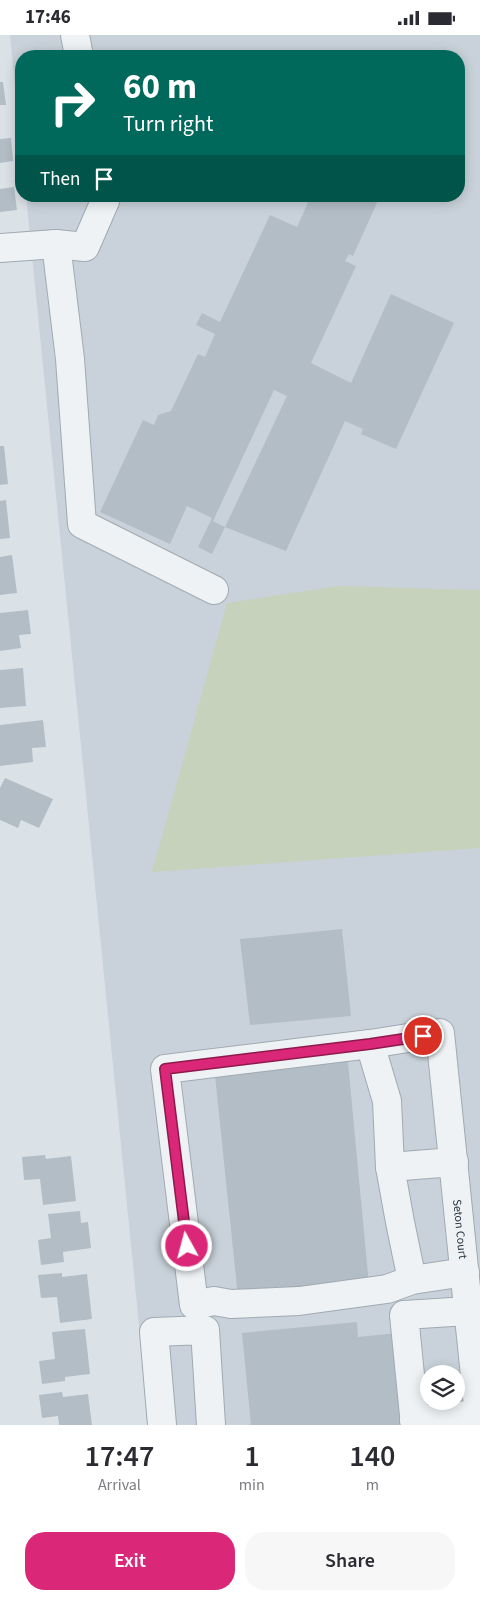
<!DOCTYPE html>
<html lang="en">
<head>
<meta charset="utf-8">
<style>
	body { margin:0; font-family:"Source Sans 3",sans-serif; background:#f7f7f7; color:#2b2b33; height:100vh; display:flex; flex-direction:column; font-size:19px; white-space:nowrap }
	* { box-sizing:border-box; margin:0 }
	p { font-size:16px; color:#7c7c81 }
	.icon { flex:none; width:28px; height:28px; fill:none; stroke:currentColor; stroke-width:2; stroke-linecap:round; stroke-linejoin:round }
	.map { position:relative; height:1390px; overflow:hidden }
	.side { display:flex; flex-direction:column; background:#fff; flex:1 }
	.side>* { flex:none }
	.guide { position:absolute; left:15px; top:15px; width:450px; height:152px; border-radius:20px; box-shadow:0 2px 12px #0003; background:#00695c; color:#fff; overflow:hidden }
	.controls { position:absolute; left:420px; top:1330px; display:grid; gap:10px }
	.controls a { display:grid; place-items:center; width:45px; height:45px; border-radius:50%; background:#fff; box-shadow:0 2px 12px #0003; font-size:25px }
	.pin { position:absolute; display:grid; place-items:center; width:42px; height:42px; color:#fff; margin:-21px; border:2px solid #fff; border-radius:50%; box-shadow:0 1px 5px #0007 }
	.me { position:absolute; width:55px; margin:-28px; rotate:353deg; stroke-linejoin:round; filter:drop-shadow(0 0 4px #0008) }
	.turn { display:flex; align-items:center; gap:18px; height:105px; padding:0 25px; font-size:22px }
	.turn .icon { width:65px; height:65px; stroke-width:2.5 }
	.turn b { display:block; font-size:35px; line-height:42px }
	.then { display:flex; align-items:center; height:48px; padding:0 25px; background:#0003; gap:10px; font-size:19px }
	.eta { display:flex; justify-content:space-evenly; align-items:center; height:85px; text-align:center }
	.eta b { font-size:30px; font-weight:600; line-height:35px }
	.cta { display:flex; gap:10px; margin-top:auto; padding:10px 25px }
	.cta a { flex:1; height:58px; border-radius:20px; background:#db2777; color:#fff; font-size:20px; font-weight:600; line-height:58px; text-align:center }
	.cta a+a { background:#f7f7f7; color:#2b2b33 }
	.status { display:flex; justify-content:space-between; align-items:center; height:35px; padding:0 25px; background:#fff; direction:ltr }
	.status svg { height:14px; fill:currentColor }
	.map>svg:first-child { display:block }
</style>
</head>
<body>
<div class="status"><b>17:46</b><svg viewBox="0 0 49 12"><path d="M0 12V9h3v3zM5 12V6h3v6zM10 12V3h3v9zM15 12V0h3v12zM26 1h20v11H26zM47 4h2v5h-2z"/></svg></div>
<div class="map">
<svg width="480" height="1390" viewBox="0 0 480 1390">
	<rect width="100%" height="100%" fill="#dbe2e7"/>
	<path fill="#c9d2da" fill-rule="evenodd" d="M 10,0 L 480,0 L 480,1390 L 149,1390 L 26,161 L 459,161 L 459,21 L 21,21 L 21,115 ZM 429,1339 L 456,1339 L 456,1366 L 429,1366 Z"/>
	<path fill="#c6d2bb" d="M 338,551 L 480,555 L 480,813 L 152,837 L 227,568 Z"/>
	<path fill="#b2bdc5" fill-rule="evenodd" d="M 0,47 L 3,47 L 6,70 L 0,70 Z
		M 11,103 L 13,126 L 0,128 L 0,104 Z
		M 14,152 L 17,175 L 0,177 L 0,154 Z
		M 311,161 L 380,161 L 353,221 L 349,219 L 345,226 L 356,231 L 311,328 L 351,348 L 391,259 L 454,288 L 396,414 L 361,399 L 363,394 L 345,386 L 286,516 L 225,492 L 212,519 L 198,512 L 212,483 L 187,471 L 170,509 L 100,477 L 143,385 L 154,390 L 158,380 L 171,376 L 198,319 L 205,322 L 215,299 L 196,290 L 202,278 L 220,287 L 270,180 L 297,192 ZM 274,355 L 287,361 L 225,492 L 213,486 Z
		M 0,411 L 4,411 L 8,449 L 0,450 Z
		M 6,465 L 10,503 L 0,504 L 0,466 Z
		M 12,520 L 17,558 L 0,560 L 0,522 Z
		M 28,575 L 31,599 L 19,600 L 21,613 L 0,616 L 0,578 Z
		M 23,633 L 26,671 L 0,673 L 0,635 Z
		M 43,685 L 46,712 L 32,713 L 33,727 L 0,731 L 0,690 Z
		M 5,743 L 53,764 L 39,793 L 21,785 L 18,793 L 0,785 L 0,753 Z
		M 342,894 L 351,981 L 250,990 L 240,904 Z
		M 347,1017 L 369,1250 L 238,1262 L 214,1031 Z
		M 45,1120 L 46,1124 L 71,1121 L 76,1166 L 43,1170 L 40,1144 L 24,1145 L 22,1122 Z
		M 80,1176 L 81,1188 L 88,1187 L 91,1213 L 63,1217 L 64,1227 L 41,1230 L 38,1205 L 51,1203 L 48,1179 Z
		M 62,1238 L 62,1242 L 87,1239 L 92,1284 L 60,1288 L 57,1262 L 41,1263 L 38,1240 Z
		M 357,1287 L 358,1302 L 397,1298 L 406,1390 L 251,1390 L 242,1298 Z
		M 85,1294 L 90,1339 L 65,1342 L 65,1346 L 42,1349 L 39,1326 L 55,1324 L 52,1297 Z
		M 62,1357 L 63,1362 L 88,1359 L 92,1390 L 59,1390 L 58,1381 L 42,1383 L 39,1360 Z"/>
	<g fill="none" stroke-linecap="round" stroke-linejoin="round">
		<g stroke="#a0aab1" stroke-width="30">
			<g id="minor">
				<path d="M 75,0 L 79,21"/>
				<path d="M 56,209 L 70,324 L 82,489 L 214,555"/>
				<path d="M 0,213 L 56,209 L 85,212 L 105,166 L 104,161"/>
				<path id="s1" d="M 370,1009 L 440,998 L 480,1390"/>
				<path d="M 390,1132 L 454,1127"/>
				<path d="M 412,1245 L 400,1187 L 390,1132 L 387,1066 L 370,1009 L 165,1034 L 194,1270 L 214,1266 L 231,1269 L 299,1266 L 387,1254 L 412,1245 L 465,1237"/>
				<path d="M 414,1385 L 479,1379"/>
				<path d="M 162,1390 L 154,1297 L 205,1295 L 211,1390"/>
				<path d="M 415,1390 L 404,1280 L 468,1276"/>
			</g>
		</g>
		<use href="#minor" stroke="#eef2f5" stroke-width="28"/>
	</g>
	<g fill="none" stroke-linecap="round" stroke-linejoin="round">
		<g stroke="#8e194d" stroke-width="12">
			<path id="route" d="M 187,1211 L 165,1034 L 370,1009 L 423,1001"/>
		</g>
		<use href="#route" stroke="#db2777" stroke-width="9"/>
	</g>
	<g text-anchor="middle" stroke-width="5" stroke-linejoin="round" paint-order="stroke">
		<g font-size="12" fill="#24333f" stroke="#ebf1f5">
			<text dy="4" stroke="none"><textPath href="#s1" startOffset="268">Seton Court</textPath></text>
		</g>
	</g>
</svg>
<div class="controls">
<a><svg class="icon" aria-label="layers" viewBox="0 0 24 24"><path d="M12 4l9 5-9 5-9-5zM3 14l9 5 9-5"/></svg></a>
</div>
<div class="pin" style="left:423px;top:1001px;background:#d93025"><svg class="icon" aria-label="arrive" viewBox="0 0 24 24"><path d="M6 21V4h12l-3 4 3 4H6"/></svg></div>
<svg class="me" style="left:187px;top:1211px" viewBox="-20 -20 40 40"><circle r="17" fill="#db2777" stroke="#fff" stroke-width="3"/><path d="M0-11L8 9 0 5-8 9z" fill="#fff"/></svg>
<div class="guide">
<div class="turn"><svg class="icon" aria-label="right" viewBox="0 0 24 24"><path d="M7 20v-9h11M14 6l5 5-5 5"/></svg><div><b>60 m</b>Turn right</div></div>
<div class="then">Then<svg class="icon" aria-label="arrive" viewBox="0 0 24 24"><path d="M6 21V4h12l-3 4 3 4H6"/></svg></div>
</div>
</div>
<section class="side">
<div class="eta">
<div><b>17:47</b><p>Arrival</p></div>
<div><b>1</b><p>min</p></div>
<div><b>140</b><p>m</p></div>
</div>
<div class="cta"><a>Exit</a><a>Share</a></div>
</section>
</body>
</html>
